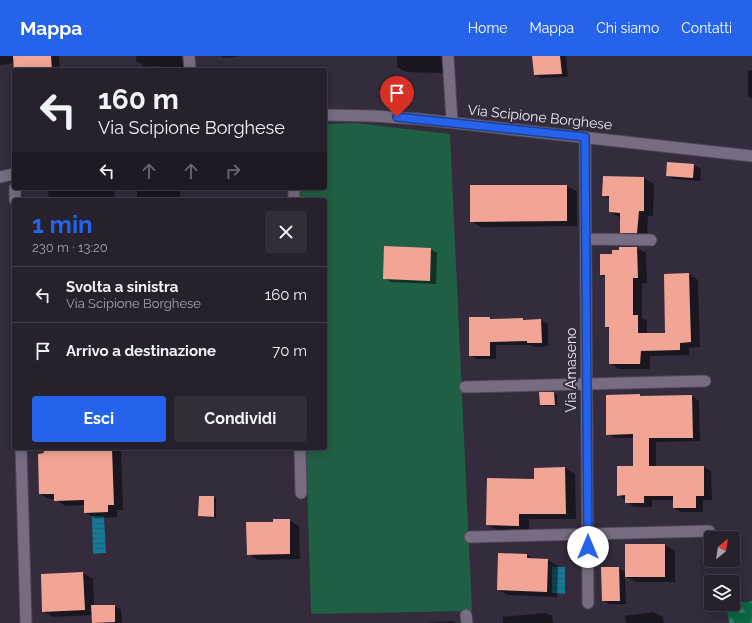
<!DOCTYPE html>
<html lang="it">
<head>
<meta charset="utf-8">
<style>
	body { margin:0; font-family:Raleway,sans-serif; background:#332d39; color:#f1f3f6; height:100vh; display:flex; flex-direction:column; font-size:15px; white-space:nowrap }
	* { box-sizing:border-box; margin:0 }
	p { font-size:13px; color:#a4a3aa }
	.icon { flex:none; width:22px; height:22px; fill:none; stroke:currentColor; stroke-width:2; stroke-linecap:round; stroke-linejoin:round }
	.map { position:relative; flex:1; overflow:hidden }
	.sheet { position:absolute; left:12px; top:142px; width:315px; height:252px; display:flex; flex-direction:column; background:#27202d; border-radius:4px; box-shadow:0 2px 10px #0003,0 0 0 1px #433e49 }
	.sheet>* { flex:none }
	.hud { position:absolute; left:12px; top:12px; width:315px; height:122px; border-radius:4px; box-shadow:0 2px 10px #0003,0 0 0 1px #433e49; background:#27202d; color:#f1f3f6; overflow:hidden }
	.needle { width:26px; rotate:30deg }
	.controls { position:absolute; left:704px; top:475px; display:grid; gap:8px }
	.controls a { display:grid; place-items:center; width:36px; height:36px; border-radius:4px; background:#27202d; box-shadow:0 2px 10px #0003,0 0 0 1px #433e49; font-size:20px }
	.pin { position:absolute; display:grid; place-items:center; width:34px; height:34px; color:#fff; margin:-41px -17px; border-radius:50% 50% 50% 0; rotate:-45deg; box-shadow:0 0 4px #0007 }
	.pin .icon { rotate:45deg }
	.me { position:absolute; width:44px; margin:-22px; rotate:0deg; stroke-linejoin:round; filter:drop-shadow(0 0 3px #0008) }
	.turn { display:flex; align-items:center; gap:14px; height:84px; padding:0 20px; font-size:18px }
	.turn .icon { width:52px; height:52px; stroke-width:2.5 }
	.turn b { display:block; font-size:28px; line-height:34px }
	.lanes { display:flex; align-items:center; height:38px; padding:0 20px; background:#0003; justify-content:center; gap:20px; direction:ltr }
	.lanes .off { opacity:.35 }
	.round { display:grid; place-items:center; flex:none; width:42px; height:42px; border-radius:4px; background:#332d39 }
	.head { display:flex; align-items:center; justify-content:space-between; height:68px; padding:0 20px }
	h1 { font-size:24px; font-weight:700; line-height:30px; color:#2563eb }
	.cta { display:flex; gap:8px; margin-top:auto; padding:8px 20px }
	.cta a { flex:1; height:46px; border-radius:4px; background:#2563eb; color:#fff; font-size:16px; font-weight:700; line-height:46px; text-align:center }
	.cta a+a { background:#332d39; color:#f1f3f6 }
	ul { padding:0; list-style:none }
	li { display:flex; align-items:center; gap:12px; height:56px; padding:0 20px; border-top:1px solid #433e49 }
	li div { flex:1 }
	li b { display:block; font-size:15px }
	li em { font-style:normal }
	header { display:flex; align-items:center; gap:24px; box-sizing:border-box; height:56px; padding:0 20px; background:#2563eb; color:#fff }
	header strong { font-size:19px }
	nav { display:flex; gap:22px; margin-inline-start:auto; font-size:14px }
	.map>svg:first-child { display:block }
</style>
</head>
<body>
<header>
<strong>Mappa</strong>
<nav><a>Home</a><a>Mappa</a><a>Chi siamo</a><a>Contatti</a></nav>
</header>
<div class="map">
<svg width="752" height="567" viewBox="0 0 752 567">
	<defs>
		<pattern id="forest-firs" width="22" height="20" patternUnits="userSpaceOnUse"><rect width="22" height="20" fill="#0b6442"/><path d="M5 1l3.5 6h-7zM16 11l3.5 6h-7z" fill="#2f7a5e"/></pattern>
		<pattern id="water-rules" width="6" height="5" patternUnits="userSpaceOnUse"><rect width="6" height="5" fill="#137996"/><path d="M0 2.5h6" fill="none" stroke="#2a6273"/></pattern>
	</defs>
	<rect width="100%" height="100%" fill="#342b3c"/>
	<path fill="#1f5f43" d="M 356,67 L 450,78 L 472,555 L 311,558 L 306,392 L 325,392 L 325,144 L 299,144 L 299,132 L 325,132 L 325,68 Z"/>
	<path fill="url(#forest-firs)" d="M 752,545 L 752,567 L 729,567 L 726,548 Z"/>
	<path fill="url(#water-rules)" d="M 92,460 L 104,460 L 106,497 L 93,498 Z
		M 552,511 L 565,511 L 565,538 L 552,537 Z"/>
	<path fill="#0007" d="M 0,0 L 59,0 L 60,14 L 15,14 L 14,7 L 0,9 Z
		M 136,0 L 182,0 L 183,12 L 164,13 L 159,10 L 146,11 L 136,5 Z
		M 221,0 L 241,0 L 225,2 Z
		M 397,0 L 444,0 L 444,17 L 406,16 L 397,11 Z
		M 533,0 L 566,0 L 568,21 L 541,22 L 535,19 Z
		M 748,14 L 752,14 L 752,43 L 748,40 Z
		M 694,109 L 701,113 L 700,125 L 673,123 L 667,119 Z
		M 604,121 L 644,122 L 654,128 L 653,160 L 648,160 L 647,182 L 631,182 L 621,176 L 621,162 L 610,156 L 610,143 L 603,139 Z
		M 567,130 L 577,135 L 577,170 L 481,171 L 471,165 Z
		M 57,132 L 114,132 L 115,144 L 33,144 L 49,143 L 48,134 Z
		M 137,132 L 180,132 L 180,144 L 137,144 Z
		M 637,192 L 646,197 L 647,227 L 642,227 L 642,262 L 647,265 L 647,278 L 666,278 L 689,218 L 698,224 L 700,291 L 689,292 L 689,299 L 650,300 L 650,313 L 619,313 L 610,307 L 610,273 L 606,271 L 606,221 L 601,219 L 613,199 Z
		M 430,193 L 437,197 L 436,228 L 391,226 L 384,222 Z
		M 490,262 L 494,264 L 523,263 L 526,265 L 541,264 L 548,268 L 548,290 L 535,291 L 531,289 L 496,289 L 496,303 L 477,303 L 470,299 Z
		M 554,337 L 557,339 L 557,350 L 544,350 L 541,348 Z
		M 607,340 L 692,340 L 699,345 L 700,385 L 656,386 L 656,411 L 704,411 L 711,415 L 712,444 L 703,444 L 703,456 L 681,456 L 674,452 L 674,444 L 652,444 L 652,451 L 634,451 L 618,439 L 634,411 L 634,382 L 615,382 L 607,378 Z
		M 45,392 L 121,392 L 123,454 L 117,454 L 117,461 L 95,462 L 85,456 L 85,449 L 65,450 L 55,443 L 49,443 L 40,438 Z
		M 565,412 L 575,418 L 576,463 L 529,463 L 529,475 L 497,474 L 487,468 L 535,424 L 535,413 Z
		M 213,441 L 216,442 L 216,462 L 203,461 L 199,460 Z
		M 289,464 L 299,470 L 300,503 L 258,504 L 248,498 L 274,467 Z
		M 626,489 L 665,489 L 675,495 L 675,526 L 636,526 L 625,520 L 626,548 L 610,548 L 603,545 L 618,512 L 626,516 Z
		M 499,498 L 527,499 L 535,503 L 548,504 L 558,510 L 557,541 L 508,539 L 498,534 Z
		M 83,517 L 93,523 L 94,550 L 115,550 L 121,554 L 122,567 L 95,567 L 93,566 L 93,559 L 53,561 L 43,555 Z
		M 653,556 L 663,561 L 664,567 L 626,567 L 625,560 Z
		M 546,557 L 552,560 L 553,567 L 503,567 L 503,561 Z
		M 452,565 L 455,567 L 427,567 Z"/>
	<path fill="#f2a595" d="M 13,0 L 51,0 L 52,14 L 14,14 Z
		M 532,0 L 560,0 L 562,18 L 534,19 Z
		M 667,106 L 694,108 L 693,122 L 666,120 Z
		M 603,120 L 644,121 L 644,155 L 639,155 L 637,177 L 620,177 L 620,157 L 609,156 L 609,140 L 602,140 Z
		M 470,129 L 567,129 L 567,165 L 470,166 Z
		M 384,190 L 431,192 L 430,225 L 383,223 Z
		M 619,191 L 637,191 L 638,222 L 633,222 L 633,259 L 638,259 L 638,277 L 665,277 L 664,218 L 689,217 L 691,286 L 680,287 L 680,294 L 641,295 L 640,308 L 609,308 L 609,271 L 605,271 L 605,219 L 600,219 L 600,198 L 612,198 L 612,194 L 619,194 Z
		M 469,261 L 490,261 L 490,263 L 523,262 L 523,264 L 541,263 L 542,287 L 527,287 L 527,285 L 490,286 L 490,300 L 469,300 Z
		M 539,336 L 554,336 L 555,349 L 540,349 Z
		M 640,338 L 640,340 L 692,339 L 693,382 L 649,382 L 649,410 L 704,410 L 704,440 L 696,440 L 696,452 L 673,452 L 673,440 L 644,440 L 644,447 L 625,447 L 625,439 L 617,440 L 617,410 L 633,410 L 633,378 L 606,379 L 606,339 Z
		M 73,392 L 112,392 L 114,449 L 108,449 L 108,456 L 84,457 L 84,444 L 54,445 L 54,438 L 39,438 L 38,398 L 44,397 L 43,393 Z
		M 565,411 L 566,458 L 519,458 L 519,470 L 486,469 L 487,422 L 534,423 L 534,412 Z
		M 199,440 L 214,440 L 214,461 L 198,460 Z
		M 273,463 L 290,463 L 290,498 L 247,499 L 246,466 L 273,466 Z
		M 625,488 L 665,488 L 665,521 L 625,521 Z
		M 498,497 L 527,498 L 527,502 L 548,503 L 547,536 L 497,534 Z
		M 601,511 L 619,511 L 620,545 L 602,545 Z
		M 83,516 L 85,554 L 42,556 L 41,518 Z
		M 91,549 L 115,549 L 115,566 L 92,567 Z"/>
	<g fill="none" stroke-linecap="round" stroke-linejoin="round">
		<g stroke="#4e4655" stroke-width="13">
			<path id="minor" d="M 189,0 L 190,14
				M 448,0 L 452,66
				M 585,81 L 588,547
				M 15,132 L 15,144
				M 294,132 L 294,144
				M 586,183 L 651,184
				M 465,331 L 705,325
				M 21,392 L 26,567
				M 300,392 L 301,437
				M 470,481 L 709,475
				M 466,559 L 467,567"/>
		</g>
		<g stroke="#4e4655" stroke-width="13">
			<path id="secondary" d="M 325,59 L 373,60 L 419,63 L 752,100
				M 0,121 L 14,118"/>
		</g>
		<use href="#minor" stroke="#776c81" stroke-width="11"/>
		<use href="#secondary" stroke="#776c81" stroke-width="11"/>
	</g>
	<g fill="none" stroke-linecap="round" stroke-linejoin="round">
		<g stroke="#184099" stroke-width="10">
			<path id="route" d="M 397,61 L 585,81 L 588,491"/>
		</g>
		<use href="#route" stroke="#2563eb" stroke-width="7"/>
	</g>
	<g text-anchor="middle" stroke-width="4" stroke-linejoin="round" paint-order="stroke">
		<g font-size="14" fill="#ede7f3" stroke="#342b3c">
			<text transform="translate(540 61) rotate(6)" y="5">Via Scipione Borghese</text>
			<text transform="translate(571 314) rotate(-90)" y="5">Via Amaseno</text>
		</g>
	</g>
</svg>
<div class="controls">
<a><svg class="needle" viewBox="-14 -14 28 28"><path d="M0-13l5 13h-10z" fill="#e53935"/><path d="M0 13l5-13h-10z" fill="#a4a3aa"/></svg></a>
<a><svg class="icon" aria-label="layers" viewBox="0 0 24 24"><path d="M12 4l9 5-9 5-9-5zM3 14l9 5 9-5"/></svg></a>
</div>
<div class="pin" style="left:397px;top:61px;background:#d93025"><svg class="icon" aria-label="arrive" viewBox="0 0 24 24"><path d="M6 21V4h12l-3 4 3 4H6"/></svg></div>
<svg class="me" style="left:588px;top:491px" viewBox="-20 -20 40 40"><circle r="19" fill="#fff"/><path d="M0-13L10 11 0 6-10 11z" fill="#2563eb"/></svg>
<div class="hud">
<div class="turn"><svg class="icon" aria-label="left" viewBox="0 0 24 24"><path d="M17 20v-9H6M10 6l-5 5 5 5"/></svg><div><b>160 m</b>Via Scipione Borghese</div></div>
<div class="lanes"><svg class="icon" aria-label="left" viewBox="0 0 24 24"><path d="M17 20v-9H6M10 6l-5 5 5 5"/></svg><svg class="icon off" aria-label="ahead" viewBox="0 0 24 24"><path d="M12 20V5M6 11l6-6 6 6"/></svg><svg class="icon off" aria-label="ahead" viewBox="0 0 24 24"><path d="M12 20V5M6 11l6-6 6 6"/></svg><svg class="icon off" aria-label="right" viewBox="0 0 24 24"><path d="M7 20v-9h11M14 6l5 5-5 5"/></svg></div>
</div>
<section class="sheet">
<div class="head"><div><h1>1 min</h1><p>230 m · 13:20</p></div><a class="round"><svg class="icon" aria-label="close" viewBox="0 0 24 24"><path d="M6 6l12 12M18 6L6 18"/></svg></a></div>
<ul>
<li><svg class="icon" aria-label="left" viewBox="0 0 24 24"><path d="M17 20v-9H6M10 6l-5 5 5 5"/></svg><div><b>Svolta a sinistra</b><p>Via Scipione Borghese</p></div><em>160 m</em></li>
<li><svg class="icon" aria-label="arrive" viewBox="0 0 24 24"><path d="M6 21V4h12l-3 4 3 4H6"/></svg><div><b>Arrivo a destinazione</b></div><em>70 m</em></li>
</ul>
<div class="cta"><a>Esci</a><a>Condividi</a></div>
</section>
</div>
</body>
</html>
